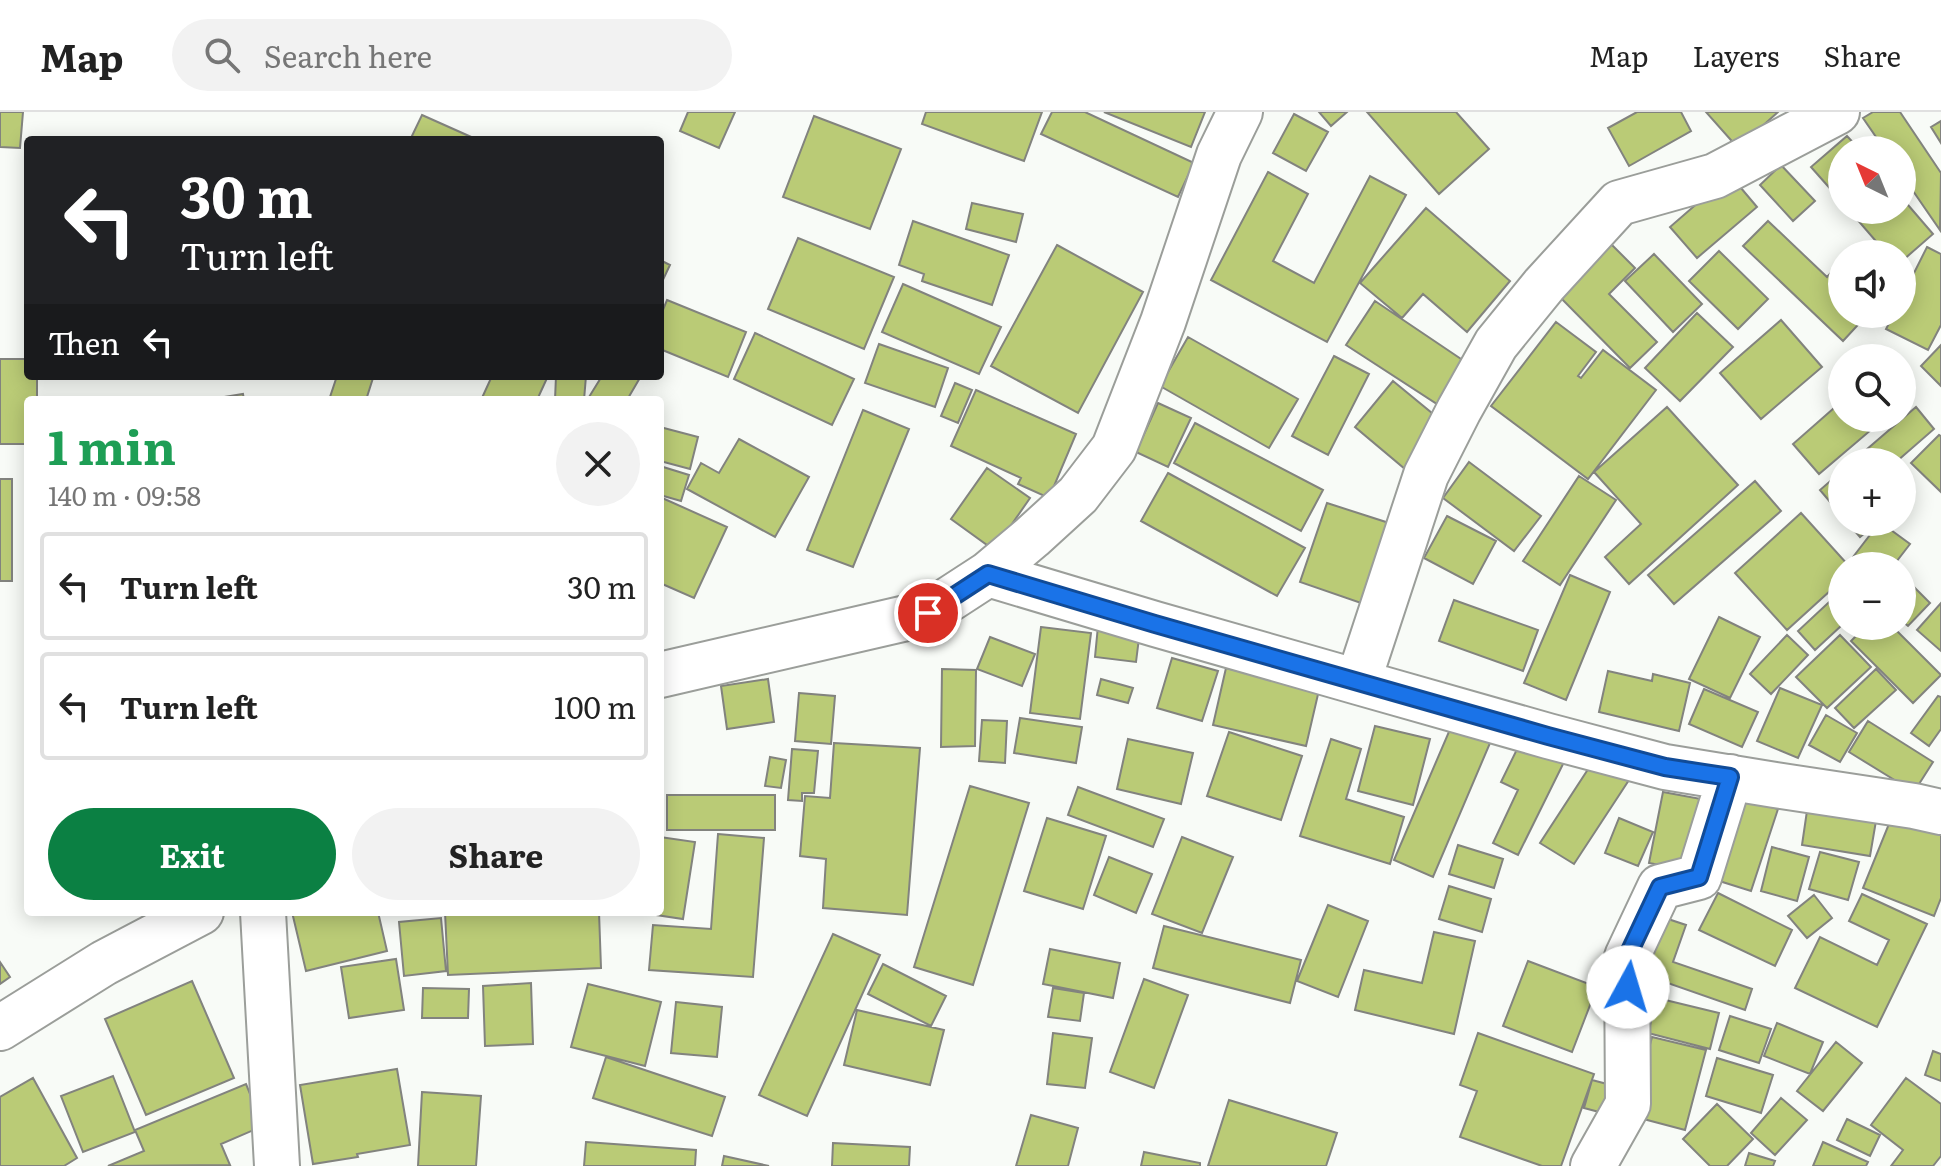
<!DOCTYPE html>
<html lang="en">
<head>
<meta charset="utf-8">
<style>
	body { margin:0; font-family:Literata,serif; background:#f2f2f2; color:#222; height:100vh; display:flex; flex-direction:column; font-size:30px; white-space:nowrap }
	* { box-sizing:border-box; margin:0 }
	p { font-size:26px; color:#767676 }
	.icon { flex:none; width:44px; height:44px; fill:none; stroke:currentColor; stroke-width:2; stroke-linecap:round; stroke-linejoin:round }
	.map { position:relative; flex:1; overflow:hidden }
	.drawer { position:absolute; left:24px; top:284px; width:640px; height:520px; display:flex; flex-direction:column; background:#fff; border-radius:8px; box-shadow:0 4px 20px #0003 }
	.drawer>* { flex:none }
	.banner { position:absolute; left:24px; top:24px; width:640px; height:244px; border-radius:8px; box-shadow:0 4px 20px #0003; background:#202124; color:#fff; overflow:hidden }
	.needle { width:52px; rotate:317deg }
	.controls { position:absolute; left:1828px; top:24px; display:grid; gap:16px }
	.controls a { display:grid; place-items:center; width:88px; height:88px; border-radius:50%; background:#fff; box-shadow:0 4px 20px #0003; font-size:40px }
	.pin { position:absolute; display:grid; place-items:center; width:68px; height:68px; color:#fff; margin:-34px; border:4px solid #fff; border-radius:50%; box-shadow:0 2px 8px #0007 }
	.me { position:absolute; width:88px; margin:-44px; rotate:6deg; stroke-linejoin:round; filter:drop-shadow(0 0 6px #0008) }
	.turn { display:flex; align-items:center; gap:28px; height:168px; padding:0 24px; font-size:36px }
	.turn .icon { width:104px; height:104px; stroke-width:2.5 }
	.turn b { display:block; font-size:56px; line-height:68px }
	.then { display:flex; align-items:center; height:76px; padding:0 24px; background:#0003; gap:16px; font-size:30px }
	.round { display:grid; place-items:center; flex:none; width:84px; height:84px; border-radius:42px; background:#f2f2f2 }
	.headline { display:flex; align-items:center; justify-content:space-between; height:136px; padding:0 24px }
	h1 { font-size:48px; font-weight:700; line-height:60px; color:#1e9e55 }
	.cta { display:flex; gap:16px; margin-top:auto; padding:16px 24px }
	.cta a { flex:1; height:92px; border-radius:48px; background:#0b8043; color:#fff; font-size:32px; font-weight:700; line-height:92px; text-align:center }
	.cta a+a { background:#f2f2f2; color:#222 }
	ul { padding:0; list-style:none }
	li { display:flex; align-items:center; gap:24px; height:108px; margin:0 16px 12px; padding:0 8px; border:4px solid #e0e0e0; border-radius:8px }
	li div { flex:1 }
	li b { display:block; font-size:30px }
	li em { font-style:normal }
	header { display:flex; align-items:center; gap:48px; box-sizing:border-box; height:112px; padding:0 40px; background:#fff; border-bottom:2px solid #e0e0e0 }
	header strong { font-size:38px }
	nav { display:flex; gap:44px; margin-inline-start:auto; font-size:28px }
	.search { width:560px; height:72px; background:#f2f2f2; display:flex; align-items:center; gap:20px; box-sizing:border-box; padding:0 28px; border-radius:44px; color:#767676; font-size:30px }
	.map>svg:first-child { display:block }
</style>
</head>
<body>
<header>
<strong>Map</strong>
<div class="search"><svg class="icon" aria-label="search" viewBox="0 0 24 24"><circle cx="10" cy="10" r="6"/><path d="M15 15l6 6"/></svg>Search here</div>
<nav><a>Map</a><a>Layers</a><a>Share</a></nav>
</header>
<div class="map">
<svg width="1941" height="1054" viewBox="0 0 1941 1054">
	<rect width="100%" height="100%" fill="#f8fbf7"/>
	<path fill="#bacb76" stroke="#82837e" stroke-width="2" d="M 0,0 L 23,0 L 20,36 L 0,35 Z
		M 688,0 L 735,0 L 719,36 L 680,19 Z
		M 926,0 L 1042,0 L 1024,49 L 922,12 Z
		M 1052,0 L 1085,0 L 1194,51 L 1178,85 L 1041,22 Z
		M 1104,0 L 1205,0 L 1191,35 Z
		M 1319,0 L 1347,0 L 1331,14 Z
		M 1367,0 L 1456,0 L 1489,37 L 1439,82 Z
		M 1637,0 L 1681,0 L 1691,19 L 1629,54 L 1608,16 Z
		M 1706,0 L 1778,0 L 1738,36 Z
		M 1873,0 L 1900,0 L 1941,61 L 1940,118 L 1902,63 L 1902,38 L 1885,38 L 1863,6 Z
		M 1294,2 L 1328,20 L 1306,59 L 1273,41 Z
		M 422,3 L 478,28 L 410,28 Z
		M 814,4 L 901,37 L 870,117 L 783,85 Z
		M 1941,9 L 1941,31 L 1931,15 Z
		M 1847,24 L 1860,38 L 1842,38 L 1842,90 L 1811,55 Z
		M 1781,53 L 1815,89 L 1793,109 L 1760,73 Z
		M 1268,60 L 1308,82 L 1273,149 L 1314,171 L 1370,64 L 1406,83 L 1327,230 L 1211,168 Z
		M 1730,63 L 1757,95 L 1697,146 L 1670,115 Z
		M 1902,86 L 1933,122 L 1902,149 L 1902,142 L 1887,142 L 1849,98 L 1902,98 Z
		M 972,91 L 1023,102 L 1016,130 L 966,117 Z
		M 1426,96 L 1510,169 L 1467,220 L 1423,182 L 1402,206 L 1360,171 Z
		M 913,109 L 1009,143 L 992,193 L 922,169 L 924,162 L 899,153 Z
		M 1768,109 L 1827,165 L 1842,149 L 1842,202 L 1868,202 L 1843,229 L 1743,134 Z
		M 1604,125 L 1635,156 L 1609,182 L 1657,230 L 1630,256 L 1552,177 Z
		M 798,126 L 894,165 L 864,237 L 768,197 Z
		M 1057,133 L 1143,180 L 1078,301 L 991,254 Z
		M 1927,135 L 1941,142 L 1941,213 L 1928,238 L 1886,217 L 1894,202 L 1902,202 L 1902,185 Z
		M 1719,139 L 1768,187 L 1738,217 L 1689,169 Z
		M 1654,142 L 1702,192 L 1673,220 L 1625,169 Z
		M 660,148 L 670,153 L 660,174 Z
		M 903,172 L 1001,215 L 979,262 L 882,220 Z
		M 667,188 L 746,220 L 728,265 L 660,237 L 660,205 Z
		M 1375,189 L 1464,249 L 1437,292 L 1346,233 Z
		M 1697,201 L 1733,235 L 1680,289 L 1645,256 Z
		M 1781,208 L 1822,255 L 1761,307 L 1720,261 Z
		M 1556,210 L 1596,240 L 1578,264 L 1581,266 L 1603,238 L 1656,278 L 1588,367 L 1491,294 Z
		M 755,221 L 854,267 L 832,313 L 734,267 Z
		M 1188,225 L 1298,287 L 1269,336 L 1160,274 Z
		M 879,232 L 948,256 L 935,295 L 865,271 Z
		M 1941,233 L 1941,274 L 1921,254 Z
		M 1334,244 L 1369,262 L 1328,343 L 1292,324 Z
		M 0,247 L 28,247 L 28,264 L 37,264 L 37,288 L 28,288 L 28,332 L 0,332 Z
		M 337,264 L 365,264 L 373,266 L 366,288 L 329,288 Z
		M 492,264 L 548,264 L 537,288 L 481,288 Z
		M 556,264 L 586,264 L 584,288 L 555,288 Z
		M 602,264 L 641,264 L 627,288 L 595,288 L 589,285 Z
		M 1393,269 L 1444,311 L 1405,357 L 1355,315 Z
		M 955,271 L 972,278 L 958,311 L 941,304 Z
		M 976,278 L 1076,322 L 1049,386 L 1018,372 L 1021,366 L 951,334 Z
		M 243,282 L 244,288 L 206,288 Z
		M 1842,289 L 1842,306 L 1873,306 L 1878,312 L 1819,362 L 1793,332 Z
		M 1158,291 L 1191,306 L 1168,355 L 1136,340 Z
		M 1667,295 L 1738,373 L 1629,472 L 1605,445 L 1641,412 L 1594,360 Z
		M 1916,295 L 1934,317 L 1896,350 L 1852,350 Z
		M 863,298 L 909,317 L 853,455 L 807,438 Z
		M 1195,311 L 1323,378 L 1301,419 L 1174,351 Z
		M 660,315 L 698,325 L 690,357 L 660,349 Z
		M 1939,323 L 1941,324 L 1941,380 L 1911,351 Z
		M 739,327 L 809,365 L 775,425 L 687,377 L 701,351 L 719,361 Z
		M 1469,350 L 1541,404 L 1514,439 L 1443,386 Z
		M 660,354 L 689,363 L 681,389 L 660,383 Z
		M 987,356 L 1030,386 L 994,438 L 951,407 Z
		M 1842,359 L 1842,404 L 1820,378 Z
		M 1168,361 L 1305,436 L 1277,484 L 1141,409 Z
		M 1579,364 L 1616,388 L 1560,473 L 1523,449 Z
		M 0,367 L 12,367 L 12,469 L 0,469 Z
		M 1755,369 L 1781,399 L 1674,492 L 1648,463 Z
		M 660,385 L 727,415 L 694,486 L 660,471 Z
		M 1327,391 L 1389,411 L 1361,491 L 1300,470 Z
		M 1801,401 L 1849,454 L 1842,454 L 1842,468 L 1787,518 L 1735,461 Z
		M 1447,404 L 1496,429 L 1473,472 L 1424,446 Z
		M 1847,410 L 1878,410 L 1860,425 Z
		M 1880,410 L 1910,432 L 1893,454 L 1864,454 L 1853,445 Z
		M 1570,463 L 1610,480 L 1566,588 L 1524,571 Z
		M 1905,466 L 1930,491 L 1908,514 L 1902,509 L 1902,468 Z
		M 1842,478 L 1842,513 L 1815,538 L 1798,519 Z
		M 1454,488 L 1538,518 L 1523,559 L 1439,529 Z
		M 1941,491 L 1941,539 L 1917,518 Z
		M 1719,505 L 1760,525 L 1730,586 L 1689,567 Z
		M 1098,514 L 1140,518 L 1136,550 L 1095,545 Z
		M 1866,514 L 1892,514 L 1941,563 L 1913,591 L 1851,529 Z
		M 1041,515 L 1091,521 L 1080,607 L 1030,601 Z
		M 1787,523 L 1808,543 L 1771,582 L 1750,562 Z
		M 1840,523 L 1871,555 L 1827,596 L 1796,565 Z
		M 990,525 L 1035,542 L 1022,574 L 977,557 Z
		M 1172,546 L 1218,559 L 1202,609 L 1157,596 Z
		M 1226,556 L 1319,578 L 1306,634 L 1213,613 Z
		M 942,557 L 976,558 L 975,634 L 941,635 Z
		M 1876,557 L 1896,578 L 1854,616 L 1835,596 Z
		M 1608,559 L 1652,569 L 1653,562 L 1690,571 L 1679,619 L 1599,600 Z
		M 768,567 L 774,610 L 727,617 L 721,574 Z
		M 1101,567 L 1133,576 L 1128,591 L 1097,583 Z
		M 1780,576 L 1822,593 L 1798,646 L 1757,629 Z
		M 1704,577 L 1758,600 L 1742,635 L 1689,612 Z
		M 799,581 L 835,584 L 831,632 L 795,629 Z
		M 1938,584 L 1941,585 L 1941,617 L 1929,634 L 1911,621 Z
		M 1826,603 L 1857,621 L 1840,650 L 1809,633 Z
		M 1020,606 L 1082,615 L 1076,651 L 1014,641 Z
		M 982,608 L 1007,609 L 1005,651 L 979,649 Z
		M 1454,608 L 1493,624 L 1433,765 L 1394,748 Z
		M 1868,609 L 1933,650 L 1914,680 L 1849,640 Z
		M 1375,614 L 1430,627 L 1413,693 L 1358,679 Z
		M 1229,620 L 1302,644 L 1281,708 L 1207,684 Z
		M 1524,623 L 1567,644 L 1518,743 L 1493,731 L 1518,678 L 1501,670 Z
		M 1128,627 L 1193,641 L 1181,692 L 1117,677 Z
		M 1331,627 L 1361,637 L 1346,687 L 1404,705 L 1390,752 L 1300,724 Z
		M 834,631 L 920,636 L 907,803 L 823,796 L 826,747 L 800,744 L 805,684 L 830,686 Z
		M 792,637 L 818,639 L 814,681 L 802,681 L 802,689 L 788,688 Z
		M 770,645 L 786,648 L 781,676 L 765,674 Z
		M 1596,645 L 1629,668 L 1574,752 L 1540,731 Z
		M 970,674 L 1029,691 L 973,873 L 914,855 Z
		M 1078,675 L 1164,707 L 1153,735 L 1068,703 Z
		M 1663,680 L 1701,687 L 1687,758 L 1649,751 Z
		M 667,683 L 775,683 L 775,718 L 667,718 Z
		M 1740,686 L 1778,697 L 1751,779 L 1713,767 Z
		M 1808,692 L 1877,703 L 1870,744 L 1802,733 Z
		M 1895,697 L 1941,715 L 1941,786 L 1934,804 L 1863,776 Z
		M 1047,706 L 1106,724 L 1083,797 L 1024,779 Z
		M 1619,706 L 1653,720 L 1638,754 L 1605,741 Z
		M 718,722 L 764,726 L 753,865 L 649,858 L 653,813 L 711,817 Z
		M 660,725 L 695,730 L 683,807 L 636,800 L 660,800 Z
		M 1182,725 L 1233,745 L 1202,821 L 1152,802 Z
		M 1458,733 L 1503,747 L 1494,776 L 1449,762 Z
		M 1772,735 L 1809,745 L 1797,789 L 1761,779 Z
		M 1820,740 L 1859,750 L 1848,788 L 1809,777 Z
		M 1109,745 L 1152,762 L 1136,801 L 1094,783 Z
		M 1449,774 L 1491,787 L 1482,820 L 1439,807 Z
		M 1718,781 L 1792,818 L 1775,854 L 1699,818 Z
		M 1862,782 L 1927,812 L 1877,915 L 1795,876 L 1820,825 L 1877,853 L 1889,828 L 1849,809 Z
		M 1814,783 L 1832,806 L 1807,826 L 1788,804 Z
		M 1328,793 L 1368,809 L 1338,885 L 1297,869 Z
		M 292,800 L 378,800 L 387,839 L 306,859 Z
		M 445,800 L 599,800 L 601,856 L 448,863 Z
		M 1656,803 L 1686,813 L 1673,850 L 1752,877 L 1745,898 L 1636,860 Z
		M 441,806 L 446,859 L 404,864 L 399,810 Z
		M 1164,814 L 1301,848 L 1290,891 L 1153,856 Z
		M 1434,820 L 1475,829 L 1454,922 L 1355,898 L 1364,858 L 1422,871 Z
		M 833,822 L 880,843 L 807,1004 L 759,983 Z
		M 1050,837 L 1120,851 L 1113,886 L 1043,872 Z
		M 396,847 L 404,898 L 349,906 L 341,855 Z
		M 1528,849 L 1597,875 L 1572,940 L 1503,914 Z
		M 0,850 L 10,865 L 0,872 Z
		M 883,852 L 946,884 L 931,914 L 868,882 Z
		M 1144,867 L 1188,883 L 1154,976 L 1110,960 Z
		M 192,869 L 234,966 L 146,1003 L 105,907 Z
		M 531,871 L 533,932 L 485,934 L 483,874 Z
		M 588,872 L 661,890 L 645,954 L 571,935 Z
		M 423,876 L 469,877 L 468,906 L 422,906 Z
		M 1053,876 L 1084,881 L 1080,909 L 1048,905 Z
		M 1657,886 L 1719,901 L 1710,937 L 1648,921 Z
		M 676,890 L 722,895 L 717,945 L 671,941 Z
		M 857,898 L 944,918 L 930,973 L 844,953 Z
		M 1730,904 L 1771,917 L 1759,951 L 1719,938 Z
		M 1777,911 L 1823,930 L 1810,962 L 1764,944 Z
		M 1053,921 L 1092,926 L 1085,976 L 1047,972 Z
		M 1478,921 L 1594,962 L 1561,1054 L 1542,1054 L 1460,1025 L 1477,979 L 1460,973 Z
		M 1652,925 L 1706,938 L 1685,1018 L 1632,1004 Z
		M 1836,930 L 1862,951 L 1823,999 L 1797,979 Z
		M 1933,939 L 1941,942 L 1941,969 L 1925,963 Z
		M 606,945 L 725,985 L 712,1024 L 593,986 Z
		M 1717,946 L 1773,963 L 1761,1001 L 1706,984 Z
		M 397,957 L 410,1033 L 357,1042 L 358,1045 L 313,1052 L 300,973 Z
		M 113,964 L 135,1020 L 83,1040 L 61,984 Z
		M 33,966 L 77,1046 L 64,1054 L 0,1054 L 0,985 Z
		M 1906,966 L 1941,992 L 1941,1044 L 1933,1054 L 1891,1054 L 1903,1038 L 1871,1013 Z
		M 1592,968 L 1626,977 L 1618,1005 L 1584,996 Z
		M 246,972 L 263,1014 L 221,1032 L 230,1053 L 108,1054 L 144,1039 L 135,1018 Z
		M 422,980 L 481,984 L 476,1054 L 418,1054 Z
		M 1781,986 L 1807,1008 L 1775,1043 L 1751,1021 Z
		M 1229,988 L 1337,1021 L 1326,1054 L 1208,1054 Z
		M 1717,992 L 1753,1027 L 1727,1054 L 1710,1054 L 1683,1027 Z
		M 1031,1003 L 1078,1016 L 1068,1054 L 1016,1054 Z
		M 1847,1007 L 1880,1023 L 1870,1044 L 1837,1028 Z
		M 586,1030 L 696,1038 L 695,1054 L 584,1054 Z
		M 1823,1030 L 1868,1050 L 1866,1054 L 1813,1054 Z
		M 833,1031 L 910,1035 L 909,1054 L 832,1054 Z
		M 1144,1040 L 1200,1051 L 1200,1054 L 1141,1054 Z
		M 1749,1041 L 1775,1049 L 1773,1054 L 1745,1054 Z
		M 724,1044 L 769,1054 L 722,1054 Z"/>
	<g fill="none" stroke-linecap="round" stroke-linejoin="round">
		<g stroke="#9b9e9a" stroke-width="48">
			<path id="street" d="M 988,462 L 1155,512 L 1358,570 L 1548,624 L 1665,655 L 1775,673 L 1914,694 L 1941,700
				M 660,563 L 928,501 L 988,462 L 1032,425 L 1078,383 L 1114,336 L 1163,210 L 1219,43 L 1240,0
				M 1358,570 L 1426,363 L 1459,298 L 1496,232 L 1544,173 L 1619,91 L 1715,64 L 1837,0
				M 263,800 L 277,1054
				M 0,916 L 104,851 L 201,800
				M 1593,1054 L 1628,992 L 1627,845 L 1660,775 L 1699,765 L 1730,665"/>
		</g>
		<use href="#street" stroke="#fff" stroke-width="44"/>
	</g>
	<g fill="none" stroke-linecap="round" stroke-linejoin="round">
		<g stroke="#114b97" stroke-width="20">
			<path id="route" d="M 928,501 L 988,462 L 1155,512 L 1548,624 L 1665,655 L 1730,665 L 1699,765 L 1660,775 L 1627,845 L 1628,875"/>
		</g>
		<use href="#route" stroke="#1a73e8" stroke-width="14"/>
	</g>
</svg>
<div class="controls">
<a><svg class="needle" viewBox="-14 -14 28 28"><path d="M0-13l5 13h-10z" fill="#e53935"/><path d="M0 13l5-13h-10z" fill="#767676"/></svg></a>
<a><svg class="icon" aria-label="sound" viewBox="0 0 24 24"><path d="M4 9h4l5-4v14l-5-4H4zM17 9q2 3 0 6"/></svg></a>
<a><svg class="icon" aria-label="search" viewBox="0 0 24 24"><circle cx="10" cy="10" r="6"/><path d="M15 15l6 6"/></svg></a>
<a>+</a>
<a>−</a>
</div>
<div class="pin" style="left:928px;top:501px;background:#d93025"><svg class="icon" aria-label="arrive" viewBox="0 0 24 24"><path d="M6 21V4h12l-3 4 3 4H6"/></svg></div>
<svg class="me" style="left:1628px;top:875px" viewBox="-20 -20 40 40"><circle r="19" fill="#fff"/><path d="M0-13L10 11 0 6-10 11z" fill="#1a73e8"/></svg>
<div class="banner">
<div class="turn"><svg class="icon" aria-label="left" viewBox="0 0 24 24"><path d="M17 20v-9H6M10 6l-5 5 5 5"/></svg><div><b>30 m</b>Turn left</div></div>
<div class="then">Then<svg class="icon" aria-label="left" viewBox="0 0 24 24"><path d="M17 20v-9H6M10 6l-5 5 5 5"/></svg></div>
</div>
<section class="drawer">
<div class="headline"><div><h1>1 min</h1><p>140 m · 09:58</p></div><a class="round"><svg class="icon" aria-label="close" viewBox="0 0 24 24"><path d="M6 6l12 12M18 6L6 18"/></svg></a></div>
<ul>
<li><svg class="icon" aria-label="left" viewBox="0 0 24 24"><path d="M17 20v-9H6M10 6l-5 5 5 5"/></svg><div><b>Turn left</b></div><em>30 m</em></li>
<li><svg class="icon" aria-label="left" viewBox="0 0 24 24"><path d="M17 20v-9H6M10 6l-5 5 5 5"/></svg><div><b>Turn left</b></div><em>100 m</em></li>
</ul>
<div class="cta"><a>Exit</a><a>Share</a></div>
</section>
</div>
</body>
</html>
